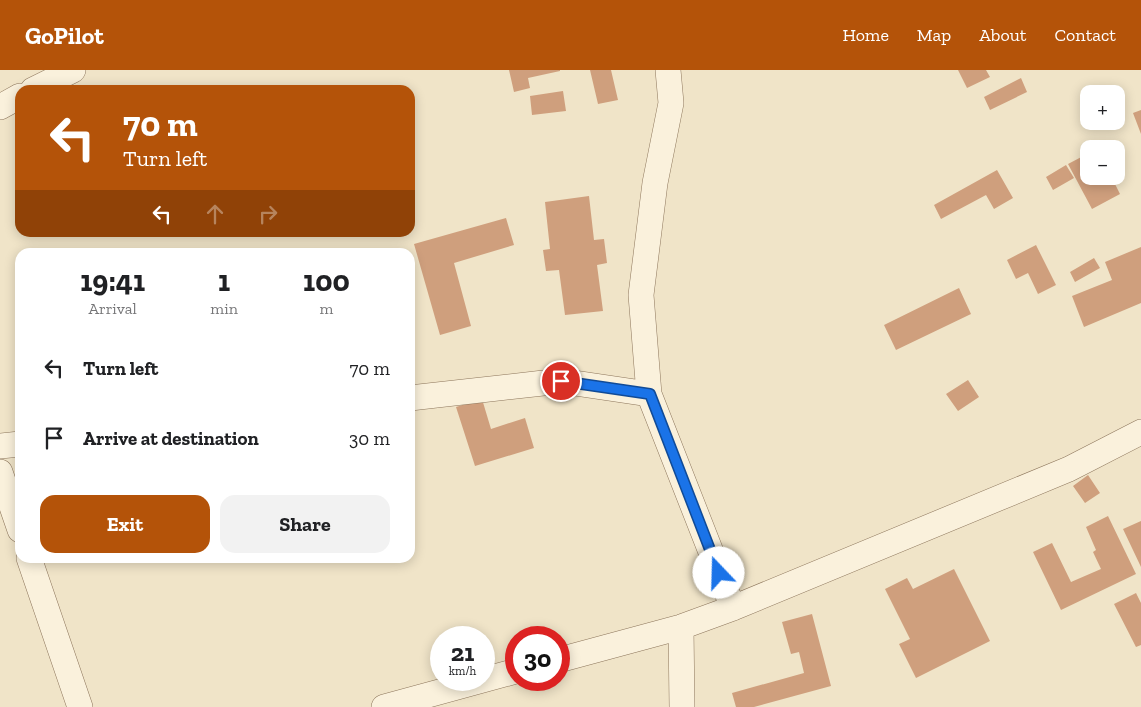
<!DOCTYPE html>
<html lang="en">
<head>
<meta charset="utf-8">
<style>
	body { margin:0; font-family:"Zilla Slab",serif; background:#f2f2f2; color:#202124; height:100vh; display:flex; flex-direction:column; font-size:19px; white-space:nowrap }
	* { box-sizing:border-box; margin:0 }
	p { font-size:16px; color:#757577 }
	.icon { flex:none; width:28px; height:28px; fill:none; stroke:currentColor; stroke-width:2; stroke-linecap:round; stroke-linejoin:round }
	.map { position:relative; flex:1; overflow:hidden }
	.details { position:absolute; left:15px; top:178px; width:400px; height:315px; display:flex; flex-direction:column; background:#fff; border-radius:15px; box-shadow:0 2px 12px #0003 }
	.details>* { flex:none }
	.guide { position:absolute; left:15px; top:15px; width:400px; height:152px; border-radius:15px; box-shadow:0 2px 12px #0003; background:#b45309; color:#fff; overflow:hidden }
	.tools { position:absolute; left:1080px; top:15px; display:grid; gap:10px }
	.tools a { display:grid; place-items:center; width:45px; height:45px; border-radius:10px; background:#fff; box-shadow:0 2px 12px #0003; font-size:25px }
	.speed { position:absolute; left:430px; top:556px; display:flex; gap:10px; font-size:25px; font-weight:700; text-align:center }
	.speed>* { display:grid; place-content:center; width:65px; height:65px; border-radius:50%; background:#fff; box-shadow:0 2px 12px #0003; line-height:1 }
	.speed small { font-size:12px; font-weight:400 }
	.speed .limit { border:8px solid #d22; background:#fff; color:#111 }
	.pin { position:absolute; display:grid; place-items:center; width:42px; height:42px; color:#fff; margin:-21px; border:2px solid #fff; border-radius:50%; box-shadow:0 1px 5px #0007 }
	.me { position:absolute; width:55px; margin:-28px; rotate:339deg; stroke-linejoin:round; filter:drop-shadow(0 0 4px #0008) }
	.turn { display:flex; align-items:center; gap:18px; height:105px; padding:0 25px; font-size:22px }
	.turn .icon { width:65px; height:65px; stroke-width:2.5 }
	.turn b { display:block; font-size:35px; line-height:42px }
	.lanes { display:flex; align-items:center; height:48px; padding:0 25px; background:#0003; justify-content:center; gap:25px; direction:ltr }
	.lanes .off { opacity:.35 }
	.eta { display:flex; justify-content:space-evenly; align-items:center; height:85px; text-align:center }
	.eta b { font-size:30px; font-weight:700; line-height:35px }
	.button { display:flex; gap:10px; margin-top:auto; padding:10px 25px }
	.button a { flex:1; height:58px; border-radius:15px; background:#b45309; color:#fff; font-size:20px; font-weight:700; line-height:58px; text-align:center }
	.button a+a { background:#f2f2f2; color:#202124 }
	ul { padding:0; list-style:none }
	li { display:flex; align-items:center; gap:15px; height:70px; padding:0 25px }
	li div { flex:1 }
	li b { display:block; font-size:19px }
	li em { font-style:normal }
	header { display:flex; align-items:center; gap:30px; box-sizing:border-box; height:70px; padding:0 25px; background:#b45309; color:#fff }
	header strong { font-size:24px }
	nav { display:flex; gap:28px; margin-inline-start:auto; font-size:18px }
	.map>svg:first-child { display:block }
</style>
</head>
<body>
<header>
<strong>GoPilot</strong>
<nav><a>Home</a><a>Map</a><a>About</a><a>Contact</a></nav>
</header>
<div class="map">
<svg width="1141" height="637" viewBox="0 0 1141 637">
	<rect width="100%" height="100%" fill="#f0e4c8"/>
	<path fill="#cf9f7d" d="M 509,0 L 560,0 L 560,1 L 528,8 L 530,18 L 514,22 Z
		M 590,0 L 611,0 L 618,30 L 598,34 Z
		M 958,0 L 986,0 L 990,7 L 967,18 Z
		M 1021,8 L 1027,22 L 990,40 L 984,27 Z
		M 563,21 L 566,41 L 532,45 L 530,26 Z
		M 1141,40 L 1141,64 L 1133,43 Z
		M 1089,83 L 1089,106 L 1111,106 L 1120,124 L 1092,139 L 1068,94 Z
		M 1066,95 L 1074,108 L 1053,120 L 1046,107 Z
		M 997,100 L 1013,128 L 994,139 L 986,125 L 941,149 L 934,135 Z
		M 589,126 L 594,170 L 604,169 L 607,193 L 597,195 L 603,241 L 565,245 L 559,200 L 546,201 L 543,180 L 550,179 L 545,132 Z
		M 506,148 L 514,175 L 454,193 L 471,256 L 440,265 L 414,174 Z
		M 1036,175 L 1056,215 L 1038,224 L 1028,203 L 1016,209 L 1007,190 Z
		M 1141,177 L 1141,233 L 1084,257 L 1072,226 L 1112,210 L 1105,192 Z
		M 1094,188 L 1100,198 L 1075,212 L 1070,202 Z
		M 959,218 L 971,244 L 896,280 L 884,255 Z
		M 968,310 L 979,327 L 958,341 L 946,324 Z
		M 482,329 L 491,359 L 525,348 L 534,378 L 475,396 L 456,337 Z
		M 1088,405 L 1100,423 L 1085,433 L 1073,416 Z
		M 1108,446 L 1136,504 L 1061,540 L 1033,482 L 1052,473 L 1071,512 L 1101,499 L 1093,482 L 1096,480 L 1086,457 Z
		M 1141,451 L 1141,497 L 1123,459 Z
		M 954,499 L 990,571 L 916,608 L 899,574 L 910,569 L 885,519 L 907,508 L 913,519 Z
		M 1136,523 L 1141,533 L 1141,575 L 1136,577 L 1114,534 Z
		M 812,544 L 831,616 L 754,637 L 736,637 L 732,623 L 804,603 L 799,582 L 791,584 L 782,552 Z"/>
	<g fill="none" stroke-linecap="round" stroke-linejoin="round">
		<g stroke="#8d765c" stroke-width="26">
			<path id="minor" d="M 668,0 L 671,33 L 655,113 L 641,225 L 649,324 L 733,538
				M 33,20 L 73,0
				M 0,37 L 20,26
				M 410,328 L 561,311 L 649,324
				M 0,376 L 20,374
				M 0,402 L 20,460
				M 29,488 L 80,637
				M 681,557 L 682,637
				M 559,590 L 681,557 L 733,538 L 1069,399 L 1141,362
				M 384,637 L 516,601"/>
		</g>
		<use href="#minor" stroke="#faf1dc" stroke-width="25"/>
	</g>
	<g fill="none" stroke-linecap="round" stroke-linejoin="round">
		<g stroke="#114b97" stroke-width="12">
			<path id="route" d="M 561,311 L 650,324 L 719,503"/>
		</g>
		<use href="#route" stroke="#1a73e8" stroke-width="9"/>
	</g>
</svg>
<div class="tools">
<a>+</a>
<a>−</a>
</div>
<div class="speed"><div>21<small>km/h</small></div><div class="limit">30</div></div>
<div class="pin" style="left:561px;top:311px;background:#d93025"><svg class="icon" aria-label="arrive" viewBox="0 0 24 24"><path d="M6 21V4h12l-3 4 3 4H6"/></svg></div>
<svg class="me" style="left:719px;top:503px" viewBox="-20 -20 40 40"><circle r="19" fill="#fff"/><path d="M0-13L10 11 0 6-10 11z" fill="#1a73e8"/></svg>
<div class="guide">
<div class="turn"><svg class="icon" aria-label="left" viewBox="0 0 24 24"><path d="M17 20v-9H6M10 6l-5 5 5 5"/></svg><div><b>70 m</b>Turn left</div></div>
<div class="lanes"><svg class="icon" aria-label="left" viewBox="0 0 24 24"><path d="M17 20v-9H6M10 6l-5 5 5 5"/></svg><svg class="icon off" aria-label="ahead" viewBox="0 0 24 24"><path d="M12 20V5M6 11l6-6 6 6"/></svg><svg class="icon off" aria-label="right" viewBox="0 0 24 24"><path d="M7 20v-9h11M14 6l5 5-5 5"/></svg></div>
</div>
<section class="details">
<div class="eta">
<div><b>19:41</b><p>Arrival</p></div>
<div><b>1</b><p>min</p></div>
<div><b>100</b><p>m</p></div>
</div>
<ul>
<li><svg class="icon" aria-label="left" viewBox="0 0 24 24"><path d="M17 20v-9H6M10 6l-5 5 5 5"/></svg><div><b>Turn left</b></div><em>70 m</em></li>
<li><svg class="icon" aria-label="arrive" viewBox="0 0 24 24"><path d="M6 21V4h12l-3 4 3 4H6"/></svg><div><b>Arrive at destination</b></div><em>30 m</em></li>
</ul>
<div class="button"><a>Exit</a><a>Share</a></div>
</section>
</div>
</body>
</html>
